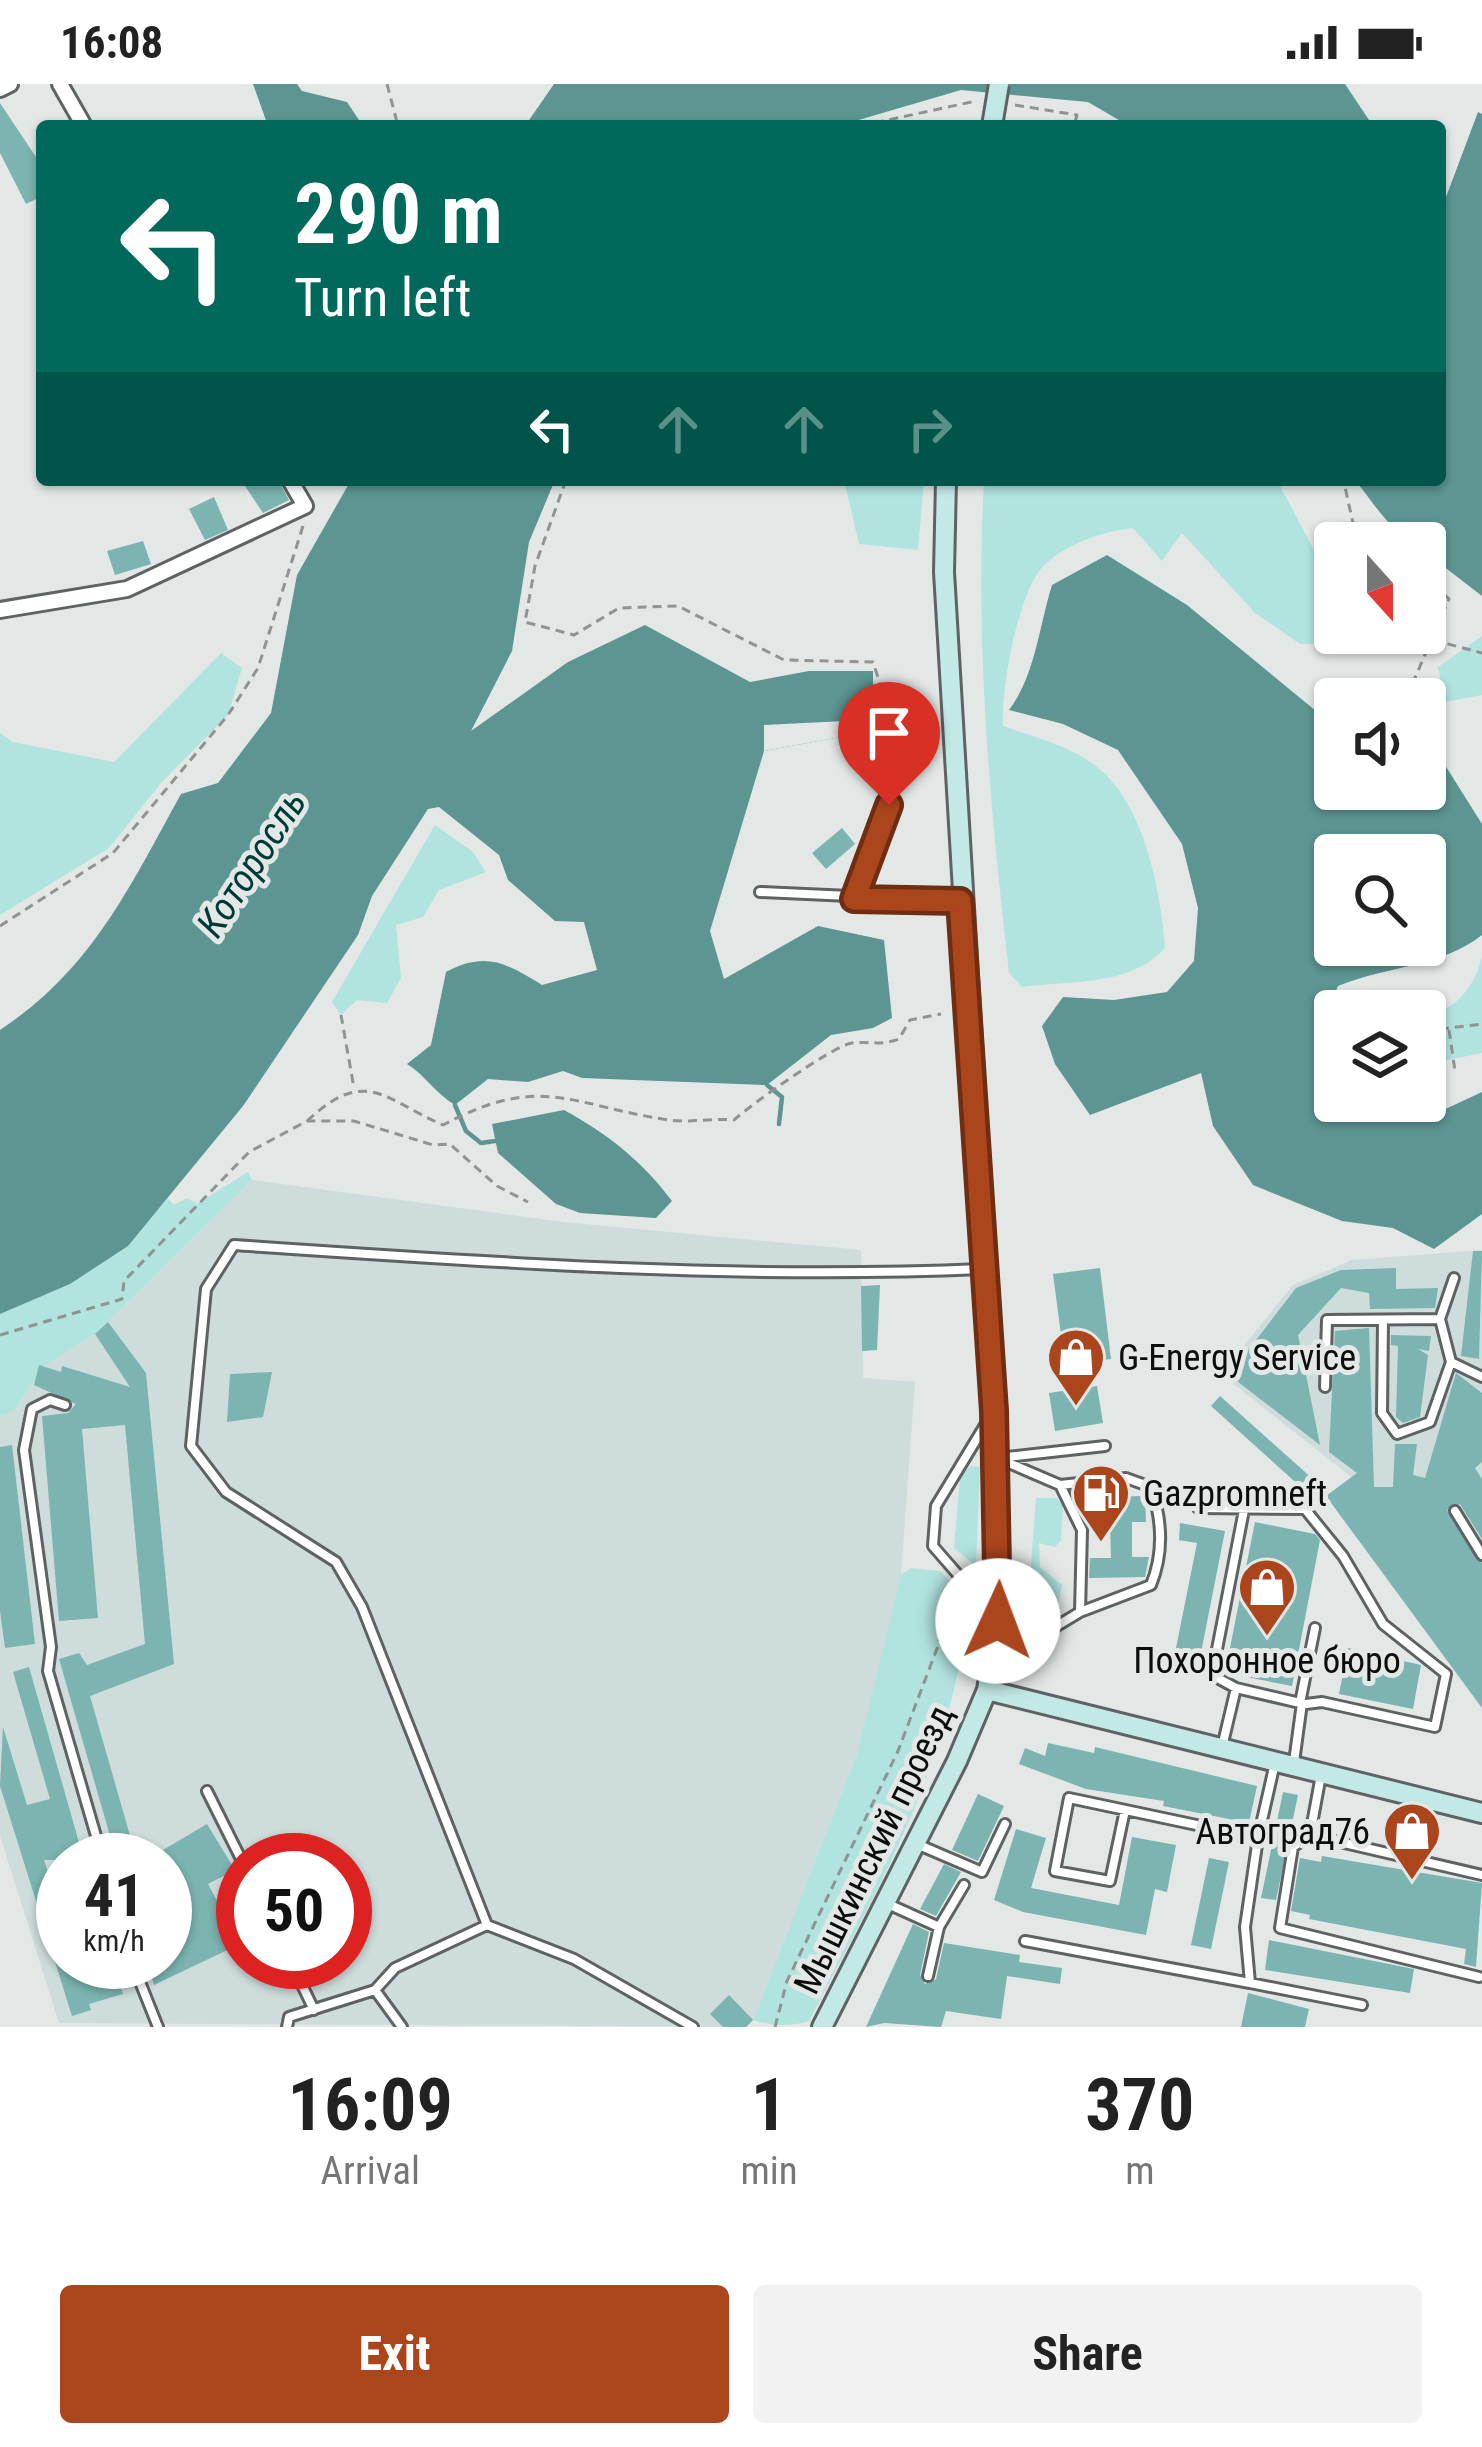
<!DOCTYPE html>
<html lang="en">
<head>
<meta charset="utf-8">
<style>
	body { margin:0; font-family:"Roboto Condensed",sans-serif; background:#f2f2f2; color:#222; height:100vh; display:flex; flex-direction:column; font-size:45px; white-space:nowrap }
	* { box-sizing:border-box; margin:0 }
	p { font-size:39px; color:#767676 }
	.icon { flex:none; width:66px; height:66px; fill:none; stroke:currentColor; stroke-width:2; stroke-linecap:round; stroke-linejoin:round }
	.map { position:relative; height:1943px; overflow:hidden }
	.side { display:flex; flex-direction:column; background:#fff; flex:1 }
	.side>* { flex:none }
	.banner { position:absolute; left:36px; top:36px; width:1410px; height:366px; border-radius:12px; box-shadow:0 3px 9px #0004; background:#00695c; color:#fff; overflow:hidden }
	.needle { width:78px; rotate:159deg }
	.controls { position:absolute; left:1314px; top:438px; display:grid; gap:24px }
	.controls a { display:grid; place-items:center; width:132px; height:132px; border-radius:12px; background:#fff; box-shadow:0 3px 9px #0004; font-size:60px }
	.speed { position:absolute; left:36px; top:1749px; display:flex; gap:24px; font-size:60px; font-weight:700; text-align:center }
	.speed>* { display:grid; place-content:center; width:156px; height:156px; border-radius:50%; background:#fff; box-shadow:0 3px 9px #0004; line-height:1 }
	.speed small { font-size:30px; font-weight:400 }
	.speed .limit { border:18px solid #d22; background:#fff; color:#111 }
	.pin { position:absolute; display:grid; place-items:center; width:102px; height:102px; color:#fff; margin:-123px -51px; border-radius:50% 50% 50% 0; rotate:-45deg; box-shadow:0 0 12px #0007 }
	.pin .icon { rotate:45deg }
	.me { position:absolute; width:132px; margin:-66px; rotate:2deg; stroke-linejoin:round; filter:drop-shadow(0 0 9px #0008) }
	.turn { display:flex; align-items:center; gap:42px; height:252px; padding:0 60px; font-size:54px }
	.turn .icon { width:156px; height:156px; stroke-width:2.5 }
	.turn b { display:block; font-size:84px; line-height:102px }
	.lanes { display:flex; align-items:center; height:114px; padding:0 60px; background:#0003; justify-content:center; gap:60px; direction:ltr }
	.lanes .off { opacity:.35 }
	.eta { display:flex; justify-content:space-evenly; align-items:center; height:204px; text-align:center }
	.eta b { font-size:72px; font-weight:700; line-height:84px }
	.action { display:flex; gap:24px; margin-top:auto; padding:24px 60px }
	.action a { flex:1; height:138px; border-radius:12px; background:#ab451c; color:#fff; font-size:48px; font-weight:700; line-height:138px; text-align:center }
	.action a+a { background:#f2f2f2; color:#222 }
	.status { display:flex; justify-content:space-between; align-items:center; height:84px; padding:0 60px; background:#fff; direction:ltr }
	.status svg { height:33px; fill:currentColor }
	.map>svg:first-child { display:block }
</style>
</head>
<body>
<div class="status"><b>16:08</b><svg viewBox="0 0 49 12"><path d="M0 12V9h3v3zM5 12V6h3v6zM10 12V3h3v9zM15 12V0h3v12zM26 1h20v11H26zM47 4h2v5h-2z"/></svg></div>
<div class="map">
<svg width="1482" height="1943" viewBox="0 0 1482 1943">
	<rect width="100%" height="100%" fill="#e3e8e7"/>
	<path fill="#cedcdb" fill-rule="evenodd" d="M 252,1096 L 563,1138 L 861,1166 L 863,1294 L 915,1298 L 901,1491 L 857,1670 L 753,1936 L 746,1943 L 59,1939 L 0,1752 L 0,1332 L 13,1328 L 45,1281 L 95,1250 ZM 63,1776 L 165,1776 L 165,1878 L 63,1878 ZM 243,1776 L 345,1776 L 345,1878 L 243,1878 Z
		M 1482,1166 L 1482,1569 L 1354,1395 L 1221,1290 L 1293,1201 L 1352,1176 Z"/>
	<path fill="#b1e3df" d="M 844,396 L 924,396 L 918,466 L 859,460 Z
		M 984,396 L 1277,396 L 1326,489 L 1335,486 L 1335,549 L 1406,549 L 1401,559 L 1300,560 L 1255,529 L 1182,449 L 1162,477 L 1133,444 C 1103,447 1061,461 1040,486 C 1017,515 1001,606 1003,642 C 1034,653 1070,661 1097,683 C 1145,721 1161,808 1165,864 C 1130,903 1071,896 1022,903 L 1009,889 C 990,723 975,562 984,396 Z
		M 1482,552 L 1482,611 L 1445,618 L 1438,583 Z
		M 221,569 L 242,584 L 228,631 L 161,699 L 109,764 L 0,831 L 0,649 L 13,658 L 114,678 Z
		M 435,741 L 473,768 L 486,788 L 439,806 L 423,833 L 396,841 L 401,894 L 387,919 L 357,916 L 341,931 L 332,918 Z
		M 1482,872 L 1482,969 L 1428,980 L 1425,932 C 1457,926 1475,902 1482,872 Z
		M 248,1088 L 252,1096 L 95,1250 L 45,1281 L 13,1328 L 0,1332 L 0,1230 L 70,1200 L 127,1162 L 168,1114 L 174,1121 L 187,1114 L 197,1120 Z
		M 970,1382 L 980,1383 L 976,1482 L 954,1464 L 960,1394 Z
		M 1036,1414 L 1057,1414 L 1063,1422 L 1061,1456 L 1055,1463 L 1039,1459 L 1040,1483 L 1062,1501 L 1056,1531 L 1038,1548 L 1026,1545 Z
		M 911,1484 L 940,1487 L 968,1515 C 959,1663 877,1808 809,1937 C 791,1943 772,1942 753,1936 L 857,1670 L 901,1491 Z"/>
	<path fill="#5c9591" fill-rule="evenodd" d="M 253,0 L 297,0 L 302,7 L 347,18 L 363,42 L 268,42 Z
		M 554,0 L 1345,0 L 1373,42 L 1129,42 L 1088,18 L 961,6 L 838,42 L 525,42 Z
		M 1478,28 L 1482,30 L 1482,512 L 1425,468 L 1425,459 C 1396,459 1372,416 1355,396 L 1440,396 L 1440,129 Z
		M 351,396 L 555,396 L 529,458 L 512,567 L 471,647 L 568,578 L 645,541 L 750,598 L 809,587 L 873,587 L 873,619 L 851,651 L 764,667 L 710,847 L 724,895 L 818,842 L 884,856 L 892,934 L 873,944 L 831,951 L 767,1001 L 582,994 L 563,987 L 528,998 L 488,995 L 455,1021 C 435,1009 425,991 407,980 L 431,961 L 446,888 C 486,867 506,879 542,901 L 597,886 L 584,838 L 555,837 L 508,796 L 499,771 L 439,723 L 428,725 L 372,812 L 358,851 L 243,1022 L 128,1162 L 70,1200 L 0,1230 L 0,946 C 92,885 129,804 181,710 L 218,699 L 271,629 L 297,491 Z
		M 1107,471 L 1187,521 L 1316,627 L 1335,656 L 1335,705 L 1425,705 L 1428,654 L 1482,740 L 1482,851 C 1441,883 1387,882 1338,902 L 1320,948 L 1335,969 L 1335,1017 L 1369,1017 L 1381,1034 L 1439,1028 L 1482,1008 L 1482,1130 L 1434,1165 L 1393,1144 L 1342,1137 L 1253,1101 L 1213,1042 L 1201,989 L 1090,1031 L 1055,980 L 1042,942 L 1063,913 L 1114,916 L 1167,908 L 1194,877 L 1198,824 L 1182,760 L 1118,666 L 1063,640 L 1009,626 C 1035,592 1039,543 1052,501 ZM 1425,771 L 1425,861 L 1335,861 L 1335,771 Z
		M 564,1026 C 608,1050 642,1077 672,1117 L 656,1134 L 580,1129 L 556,1120 L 498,1069 L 492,1040 Z"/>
	<path fill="#e3e8e7" d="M 845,637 L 846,652 L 764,667 L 764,641 Z"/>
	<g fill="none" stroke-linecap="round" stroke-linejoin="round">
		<path stroke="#5c9591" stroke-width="4.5" d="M 767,1001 L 782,1013 L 779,1040
			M 455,1021 L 466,1047 L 481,1059 L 495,1057"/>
	</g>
	<path fill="#7bb4b0" d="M 0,19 L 42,82 L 42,112 L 26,120 L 0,69 Z
		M 241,396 L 278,396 L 289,416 L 263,429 Z
		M 214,413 L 228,446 L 205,456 L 189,425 Z
		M 143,457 L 151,480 L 115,491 L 107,467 Z
		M 842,744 L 855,760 L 826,785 L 812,769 Z
		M 1473,1167 L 1482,1167 L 1479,1275 L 1461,1272 Z
		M 1100,1184 L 1111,1275 L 1065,1281 L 1053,1190 Z
		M 1396,1184 L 1396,1205 L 1438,1204 L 1435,1224 L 1370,1225 L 1369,1209 L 1341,1204 L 1298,1251 L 1320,1361 L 1229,1291 L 1296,1204 L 1341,1186 Z
		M 880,1201 L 877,1266 L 862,1267 L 861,1202 Z
		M 108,1238 L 146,1289 L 174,1580 L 90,1612 L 137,1776 L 117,1776 L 59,1575 L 79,1569 L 87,1581 L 145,1560 L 125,1341 L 82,1345 L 98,1534 L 59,1537 L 42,1332 L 68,1329 L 76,1320 L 34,1301 L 39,1281 L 61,1288 L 62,1282 L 130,1303 L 95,1250 Z
		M 1369,1244 L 1374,1403 L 1393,1403 L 1395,1360 L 1417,1360 L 1413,1391 L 1425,1394 L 1456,1289 L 1482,1309 L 1482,1378 L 1475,1384 L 1482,1395 L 1482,1455 L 1460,1420 L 1447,1426 L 1482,1479 L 1482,1624 L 1326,1412 L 1357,1389 L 1329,1368 L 1335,1247 Z
		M 1391,1251 L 1431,1252 L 1429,1267 L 1418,1265 L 1428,1271 L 1420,1333 L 1403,1339 L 1396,1333 L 1398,1262 L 1391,1261 Z
		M 272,1288 L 263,1333 L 227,1338 L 230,1290 Z
		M 1097,1302 L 1103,1339 L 1055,1347 L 1049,1309 Z
		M 1220,1312 L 1323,1404 L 1314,1415 L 1211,1322 Z
		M 12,1361 L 35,1560 L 5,1564 L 0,1527 L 0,1363 Z
		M 1145,1412 L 1146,1438 L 1132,1438 L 1132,1473 L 1149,1473 L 1145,1493 L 1089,1494 L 1090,1474 L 1111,1474 L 1110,1439 L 1091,1439 L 1091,1413 Z
		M 1255,1438 L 1315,1450 L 1320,1456 L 1292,1602 L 1225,1589 Z
		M 1180,1439 L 1225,1447 L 1198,1584 L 1173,1579 L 1197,1459 L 1179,1456 Z
		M 1348,1564 L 1421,1581 L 1413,1625 L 1339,1610 Z
		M 29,1583 L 84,1776 L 44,1776 L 63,1836 L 63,1878 L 114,1878 L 123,1910 L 89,1920 L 91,1926 L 72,1932 L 0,1702 L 3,1643 L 27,1721 L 50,1715 L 13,1588 Z
		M 1048,1659 L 1094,1669 L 1095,1663 L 1257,1702 L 1249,1739 L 1163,1722 L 1164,1717 L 1086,1705 L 1019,1680 L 1025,1664 L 1045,1672 Z
		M 1283,1708 L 1298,1711 L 1276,1816 L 1261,1814 Z
		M 978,1710 L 1004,1722 L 978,1777 L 952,1766 Z
		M 207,1740 L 235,1786 L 208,1800 L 240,1860 L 154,1901 L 147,1878 L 165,1878 L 165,1776 L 146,1776 Z
		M 1016,1745 L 1046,1754 L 1031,1804 L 1119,1821 L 1132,1753 L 1176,1761 L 1167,1808 L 1155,1805 L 1146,1851 L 1023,1828 L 994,1816 Z
		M 1322,1772 L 1482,1799 L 1476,1883 L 1464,1880 L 1466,1865 L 1309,1835 L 1310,1831 L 1291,1827 L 1300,1774 L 1321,1778 Z
		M 1209,1774 L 1229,1778 L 1211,1865 L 1191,1861 Z
		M 944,1780 L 961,1788 L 936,1832 L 920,1825 Z
		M 913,1840 L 929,1848 L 920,1891 L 925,1900 L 936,1895 L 944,1859 L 1020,1871 L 1019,1878 L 1062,1884 L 1060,1900 L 1007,1892 L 1001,1935 L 946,1927 L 941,1943 L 884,1939 L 866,1943 Z
		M 1269,1856 L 1414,1885 L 1410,1909 L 1265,1886 Z
		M 1248,1909 L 1309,1925 L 1305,1943 L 1241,1943 Z
		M 729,1911 L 753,1936 L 746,1943 L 723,1943 L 710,1930 Z"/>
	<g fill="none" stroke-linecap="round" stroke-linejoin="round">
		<g stroke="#5e6262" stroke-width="14">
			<path id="lane" d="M 760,808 L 960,817
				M 855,815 L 889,721
				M 1440,1235 L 1454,1194
				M 1383,1236 L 1382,1329 L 1397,1350 L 1430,1338 L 1451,1278
				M 1325,1303 L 1327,1236 L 1440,1235 L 1451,1278 L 1482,1293
				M 65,1321 L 50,1316 L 32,1325 L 24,1366 L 51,1563 L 48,1587 L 103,1776
				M 990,1333 L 936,1422 L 933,1462 L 994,1532
				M 998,1374 L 1105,1362
				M 1060,1401 L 1126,1394 L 1151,1403 C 1162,1435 1164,1469 1151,1501 L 1080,1528
				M 1198,1424 L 1305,1425 L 1343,1472 L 1383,1540 L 1446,1590 L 1435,1643 L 1322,1618 L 1306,1620
				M 1455,1427 L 1482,1471
				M 997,1578 L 1080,1528 L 1082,1446 L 1060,1401 L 997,1374
				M 1236,1604 L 1212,1591 L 1244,1426
				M 1222,1663 L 1236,1604 L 1300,1619 L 1315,1544
				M 1294,1678 L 1302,1619
				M 1321,1691 L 1310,1751 L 1293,1763 L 1280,1844 L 1479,1893
				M 207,1707 L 243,1779
				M 1125,1726 L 1110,1797 L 1055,1787 L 1069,1714 L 1258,1754 L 1275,1679
				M 1310,1751 L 1482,1791
				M 1258,1754 L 1245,1843 L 1250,1899 L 1362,1921
				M 919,1761 L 982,1788 L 1005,1740
				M 888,1820 L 939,1843 L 928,1892
				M 487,1841 L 362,1523 L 336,1478 L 226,1408 L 191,1362 L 206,1205 L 234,1161 C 483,1178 732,1196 982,1185
				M 939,1843 L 964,1801
				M 1025,1857 L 1250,1899
				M 132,1878 L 158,1943
				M 291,1878 L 314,1926
				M 375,1906 L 395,1884 L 487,1841 L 574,1875 L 693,1943
				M 287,1943 L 289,1933 L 375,1906 L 402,1943"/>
		</g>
		<g stroke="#5e6262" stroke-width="20">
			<path id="street" d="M 60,0 L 84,42
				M 0,5 L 10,0
				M 0,526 L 127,505 L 305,422 L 290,396"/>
		</g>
		<g stroke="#5e6262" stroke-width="24">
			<path id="secondary" d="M 987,1606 L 1482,1729
				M 822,1943 L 957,1677 L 987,1606 L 998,1537 L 994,1327 L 944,488 L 946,396"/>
		</g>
		<path stroke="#8f9392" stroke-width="3" stroke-dasharray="9 6" stroke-linecap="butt" d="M 387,0 L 398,42
			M 1015,21 L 1077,31 L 1074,42
			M 860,42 L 976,17
			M 566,396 L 535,482 L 525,538 L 574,551 L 619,524 L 678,522 L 784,576 L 873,578 L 883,609 L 925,627
			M 1334,396 L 1345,403 L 1353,439 L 1379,459
			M 1433,556 L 1482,569
			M 1359,610 L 1408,610 L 1449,515 L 1425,493
			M 0,842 L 113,769 L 228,631 L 258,584 L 303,442
			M 341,931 L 354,1004
			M 1449,946 L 1455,987
			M 1425,947 L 1482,940
			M 307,1037 C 366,982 383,1015 443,1041 C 542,988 571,1022 669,1036 C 690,1039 713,1034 734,1036 C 749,1022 834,961 852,959 C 871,957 880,962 899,955 L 910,936 L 941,930
			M 0,1251 L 122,1215 L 124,1197 L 249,1068 L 307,1037 L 354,1037 L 433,1061 L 450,1060 L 497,1102 L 528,1118
			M 775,1943 L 787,1897 L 898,1667 L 938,1562 L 949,1503"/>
		<use href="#lane" stroke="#fff" stroke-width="8"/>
		<use href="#street" stroke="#fff" stroke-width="14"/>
		<use href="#secondary" stroke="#c3e9e7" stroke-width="18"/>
		<g stroke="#5e6262" stroke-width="24" stroke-linecap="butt">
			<path id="secondary-bridge" d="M 992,42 L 999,0"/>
		</g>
		<use href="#secondary-bridge" stroke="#c3e9e7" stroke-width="18"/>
	</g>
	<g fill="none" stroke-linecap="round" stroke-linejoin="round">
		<g stroke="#6f2d12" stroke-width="30">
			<path id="route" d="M 889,721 L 854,815 L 960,817 L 994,1327 L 998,1537"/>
		</g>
		<use href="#route" stroke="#ab451c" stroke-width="21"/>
	</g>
	<defs>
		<g id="shop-pin" transform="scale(3)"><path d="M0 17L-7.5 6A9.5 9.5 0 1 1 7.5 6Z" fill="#ab451c" stroke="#e3e8e7"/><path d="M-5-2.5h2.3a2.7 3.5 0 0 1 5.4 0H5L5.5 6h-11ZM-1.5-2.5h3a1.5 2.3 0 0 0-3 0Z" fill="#fff"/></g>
		<g id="fuel-pin" transform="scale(3)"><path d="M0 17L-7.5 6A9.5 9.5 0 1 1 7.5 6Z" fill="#ab451c" stroke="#e3e8e7"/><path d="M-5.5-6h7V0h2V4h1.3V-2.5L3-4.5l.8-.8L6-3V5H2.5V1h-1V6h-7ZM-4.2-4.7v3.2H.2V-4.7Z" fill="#fff"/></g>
	</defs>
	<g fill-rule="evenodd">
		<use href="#shop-pin" x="1076" y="1273"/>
		<use href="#fuel-pin" x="1101" y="1409"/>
		<use href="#shop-pin" x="1267" y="1503"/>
		<use href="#shop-pin" x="1412" y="1747"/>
	</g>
	<g text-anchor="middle" stroke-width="10" stroke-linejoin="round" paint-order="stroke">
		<g font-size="36" fill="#0c0d0d" stroke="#e3e8e7" text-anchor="start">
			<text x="1118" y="1286">G-Energy Service</text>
			<text x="1143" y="1422">Gazpromneft</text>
			<text x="1267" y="1589" text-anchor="middle">Похоронное бюро</text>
			<text x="1370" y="1760" text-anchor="end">Автоград76</text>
		</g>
		<g font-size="36" fill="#0c0d0d" stroke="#e3e8e7">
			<text transform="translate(873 1765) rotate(-64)" y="13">Мышкинский проезд</text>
		</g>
		<g font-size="39" font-style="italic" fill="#003a37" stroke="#e3e8e7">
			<text transform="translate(251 779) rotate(-57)" y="14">Которосль</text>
		</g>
	</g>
</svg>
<div class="controls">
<a><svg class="needle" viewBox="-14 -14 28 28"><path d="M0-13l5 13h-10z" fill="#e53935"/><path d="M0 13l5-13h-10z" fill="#767676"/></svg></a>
<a><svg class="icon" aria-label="sound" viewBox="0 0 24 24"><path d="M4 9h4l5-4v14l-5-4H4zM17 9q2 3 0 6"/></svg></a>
<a><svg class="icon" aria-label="search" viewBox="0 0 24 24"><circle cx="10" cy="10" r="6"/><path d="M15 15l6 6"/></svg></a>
<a><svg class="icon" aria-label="layers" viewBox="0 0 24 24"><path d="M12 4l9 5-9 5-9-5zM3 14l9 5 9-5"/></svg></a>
</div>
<div class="speed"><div>41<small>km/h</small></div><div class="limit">50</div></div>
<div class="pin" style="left:889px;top:721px;background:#d93025"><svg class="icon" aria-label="arrive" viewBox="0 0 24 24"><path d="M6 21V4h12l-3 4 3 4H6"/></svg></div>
<svg class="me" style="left:998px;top:1537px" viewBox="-20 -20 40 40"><circle r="19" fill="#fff"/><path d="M0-13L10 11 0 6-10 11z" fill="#ab451c"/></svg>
<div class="banner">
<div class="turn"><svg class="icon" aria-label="left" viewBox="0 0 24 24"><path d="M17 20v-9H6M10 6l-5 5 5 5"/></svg><div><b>290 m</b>Turn left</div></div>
<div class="lanes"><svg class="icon" aria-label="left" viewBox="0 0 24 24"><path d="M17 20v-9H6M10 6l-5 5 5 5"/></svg><svg class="icon off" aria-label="ahead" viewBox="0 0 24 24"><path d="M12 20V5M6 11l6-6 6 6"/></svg><svg class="icon off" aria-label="ahead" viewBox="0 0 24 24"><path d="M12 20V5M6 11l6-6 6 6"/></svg><svg class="icon off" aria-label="right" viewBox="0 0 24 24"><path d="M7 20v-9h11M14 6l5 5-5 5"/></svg></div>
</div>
</div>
<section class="side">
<div class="eta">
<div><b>16:09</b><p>Arrival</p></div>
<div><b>1</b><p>min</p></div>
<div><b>370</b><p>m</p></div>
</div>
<div class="action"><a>Exit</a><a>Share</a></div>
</section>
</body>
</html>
